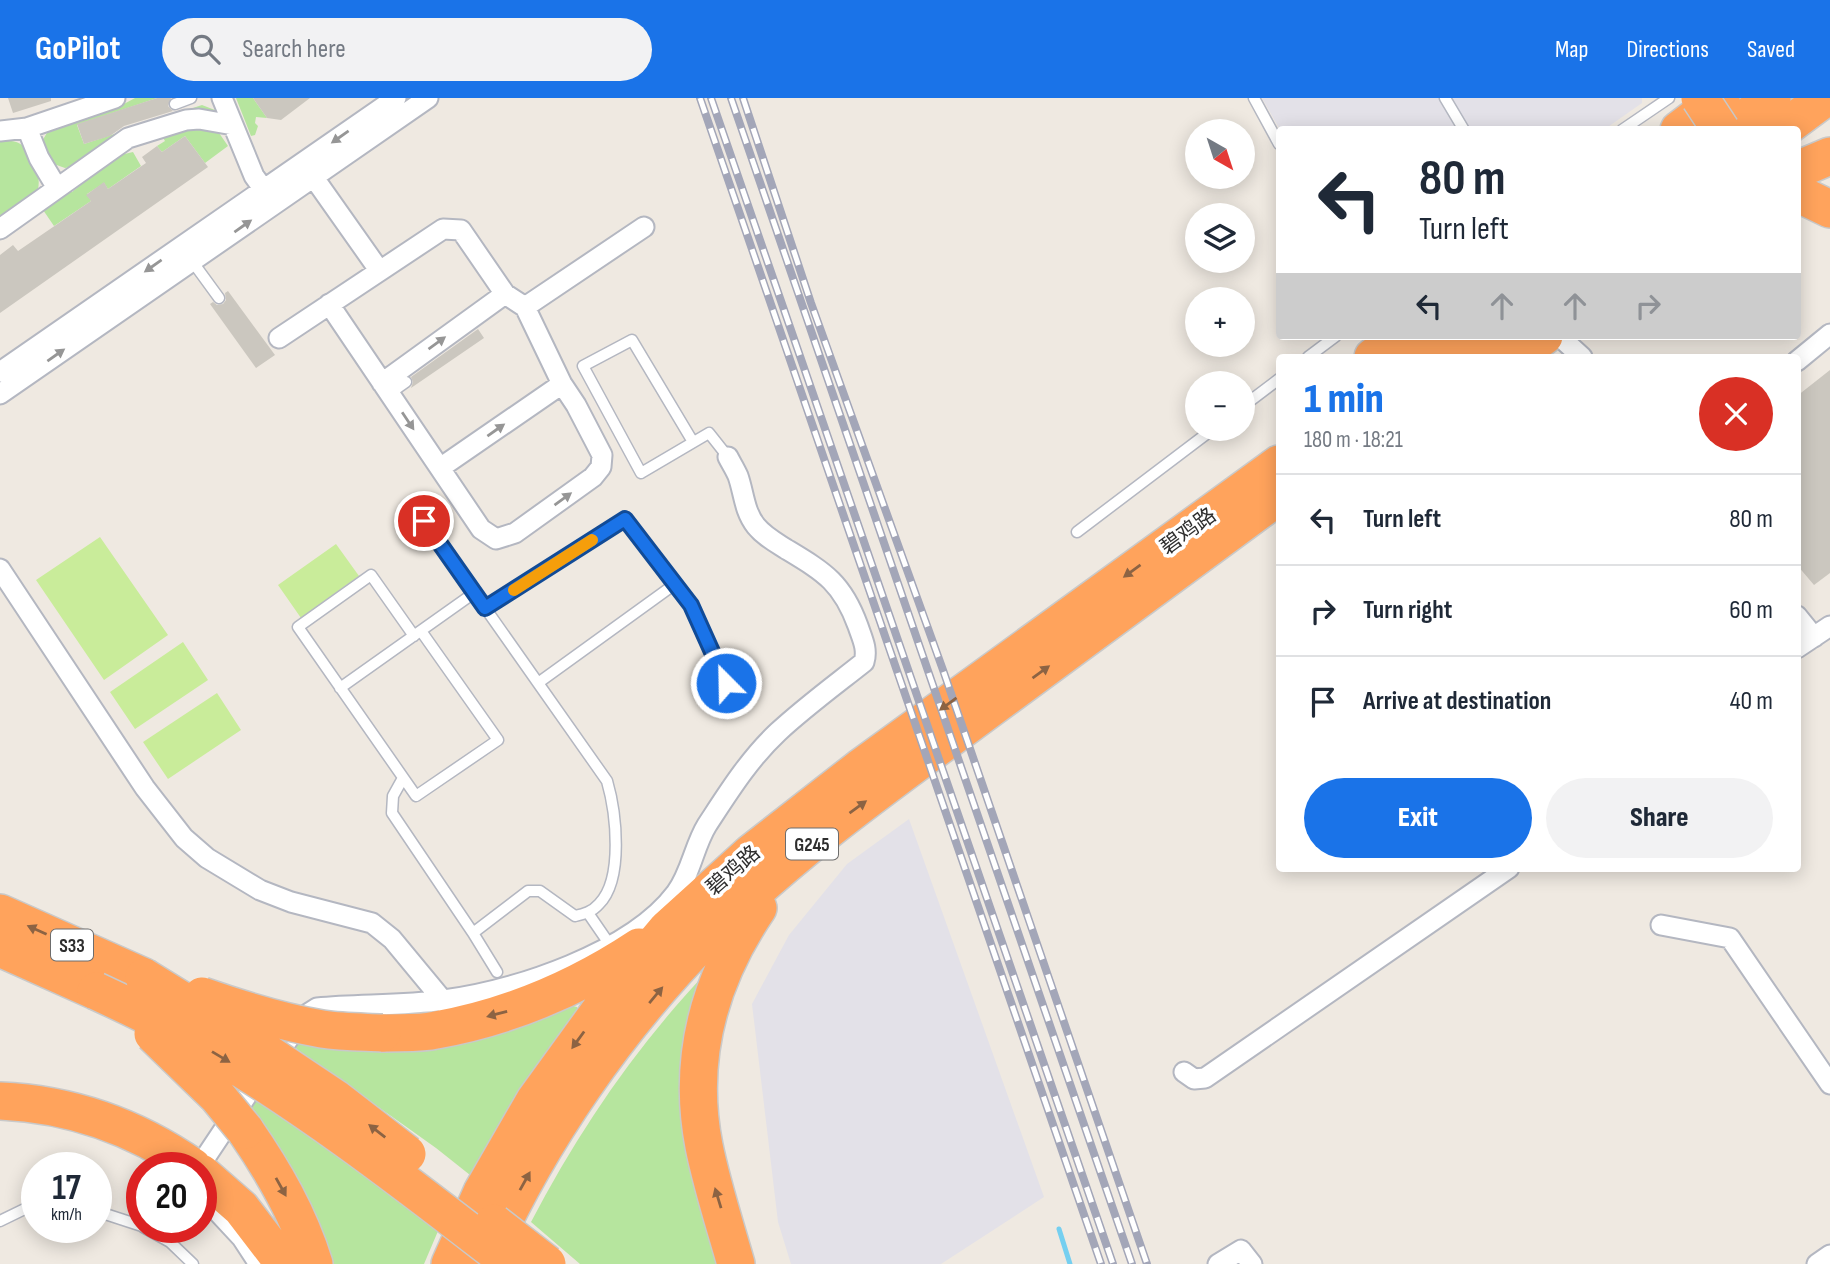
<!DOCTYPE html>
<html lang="en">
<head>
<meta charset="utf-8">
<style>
	body { margin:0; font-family:"Sofia Sans Condensed","Noto Sans SC",sans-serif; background:#f2f2f3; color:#1f2937; height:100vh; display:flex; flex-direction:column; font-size:26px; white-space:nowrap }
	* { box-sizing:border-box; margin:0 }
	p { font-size:23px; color:#747a83 }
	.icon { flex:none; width:38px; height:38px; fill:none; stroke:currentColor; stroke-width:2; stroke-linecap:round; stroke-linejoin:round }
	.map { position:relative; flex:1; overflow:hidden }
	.drawer { position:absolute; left:1276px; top:256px; width:525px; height:518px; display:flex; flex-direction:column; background:#fff; border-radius:7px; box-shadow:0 4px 18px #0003 }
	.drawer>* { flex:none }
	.guide { position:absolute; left:1276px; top:28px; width:525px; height:214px; border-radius:7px; box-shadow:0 4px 18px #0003; background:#fff; color:#1f2937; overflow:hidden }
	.needle { width:46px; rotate:141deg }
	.buttons { position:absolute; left:1185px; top:21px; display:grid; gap:14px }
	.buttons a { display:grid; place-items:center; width:70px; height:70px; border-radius:50%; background:#fff; box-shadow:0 4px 18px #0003; font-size:35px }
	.speed { position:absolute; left:21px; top:1054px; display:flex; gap:14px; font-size:35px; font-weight:700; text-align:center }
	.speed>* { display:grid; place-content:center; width:91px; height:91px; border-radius:50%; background:#fff; box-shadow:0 4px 18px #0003; line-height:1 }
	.speed small { font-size:18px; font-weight:400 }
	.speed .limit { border:10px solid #d22; background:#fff; color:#111 }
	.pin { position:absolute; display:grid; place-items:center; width:60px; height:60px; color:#fff; margin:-30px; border:4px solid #fff; border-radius:50%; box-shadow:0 2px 7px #0007 }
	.me { position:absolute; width:77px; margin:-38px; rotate:337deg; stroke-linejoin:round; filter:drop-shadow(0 0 5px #0008) }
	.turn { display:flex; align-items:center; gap:24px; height:147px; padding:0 28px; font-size:32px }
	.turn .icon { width:91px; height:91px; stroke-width:2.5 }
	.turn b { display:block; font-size:49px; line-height:60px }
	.lanes { display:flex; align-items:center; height:66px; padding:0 28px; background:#0003; justify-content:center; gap:35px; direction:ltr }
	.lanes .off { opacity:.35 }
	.round { display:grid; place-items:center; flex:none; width:74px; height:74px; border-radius:37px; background:#f2f2f3 }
	.head { display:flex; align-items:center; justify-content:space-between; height:119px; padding:0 28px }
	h1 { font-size:42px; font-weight:800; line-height:52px; color:#1a73e8 }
	.action { display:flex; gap:14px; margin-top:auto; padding:14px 28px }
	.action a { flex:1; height:80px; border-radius:42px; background:#1a73e8; color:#fff; font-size:28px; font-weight:800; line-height:80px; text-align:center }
	.action a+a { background:#f2f2f3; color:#1f2937 }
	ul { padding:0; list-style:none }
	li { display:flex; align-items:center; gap:21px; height:91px; padding:0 28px; border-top:2px solid #e0e1e3 }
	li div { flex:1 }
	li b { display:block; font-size:26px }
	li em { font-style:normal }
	header { display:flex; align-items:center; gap:42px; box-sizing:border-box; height:98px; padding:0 35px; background:#1a73e8; color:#fff }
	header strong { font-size:33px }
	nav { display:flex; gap:38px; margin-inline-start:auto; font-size:24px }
	.search { width:490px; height:63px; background:#f2f2f3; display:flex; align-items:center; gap:18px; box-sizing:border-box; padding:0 24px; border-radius:38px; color:#747a83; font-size:26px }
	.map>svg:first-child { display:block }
</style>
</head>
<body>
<header>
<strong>GoPilot</strong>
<div class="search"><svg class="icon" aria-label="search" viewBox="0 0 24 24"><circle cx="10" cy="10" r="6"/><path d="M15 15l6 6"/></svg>Search here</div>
<nav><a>Map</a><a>Directions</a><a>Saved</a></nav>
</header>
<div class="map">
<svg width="1830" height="1166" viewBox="0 0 1830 1166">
	<rect width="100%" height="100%" fill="#efe9e1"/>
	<path fill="#e3e1e8" d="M 1262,0 L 1642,0 L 1642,5 L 1605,31 L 1280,32 Z
		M 909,721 L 1044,1099 L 941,1166 L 791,1166 L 778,1124 L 752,906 L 789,837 L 847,766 Z"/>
	<path fill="#b6e59e" d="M 135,0 L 157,0 L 77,27 L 84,46 L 202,7 L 220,14 L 75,68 L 65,70 L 51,65 L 41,45 L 48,33 L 56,28 L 122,7 Z
		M 236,0 L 253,0 L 267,20 L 256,19 L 255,25 L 258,28 L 255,37 L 251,38 Z
		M 189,26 L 217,32 L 228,48 L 205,65 L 185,38 L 162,54 L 157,48 L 165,43 L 160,35 Z
		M 0,42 C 7,43 16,42 22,47 C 33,55 45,85 35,97 C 27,108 11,116 0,125 Z
		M 133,54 L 141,68 L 108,91 L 104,85 L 87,96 L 91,103 L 54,128 L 41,109 L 68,90 L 72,94 L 116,58 Z
		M 705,876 L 728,1166 L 580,1166 L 531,1124 C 578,1034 635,950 705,876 Z
		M 573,908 L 577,909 L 578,914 L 519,993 L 470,1077 L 436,1050 L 294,949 L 307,931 L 542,920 Z
		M 264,985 L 444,1119 L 424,1166 L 334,1166 C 314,1107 286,1055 249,1005 Z"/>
	<path fill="#c9ec9a" d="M 100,439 L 168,537 L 104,582 L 36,482 Z
		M 336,446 L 359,478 L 301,520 L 278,487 Z
		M 183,544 L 208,582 L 135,631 L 110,594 Z
		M 217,595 L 241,632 L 168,681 L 143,644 Z"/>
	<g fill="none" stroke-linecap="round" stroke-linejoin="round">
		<path stroke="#75cff0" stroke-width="5" d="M 1059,1131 L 1070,1166"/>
	</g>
	<path fill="#cbc7bf" d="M 8,0 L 51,0 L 51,3 L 13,15 Z
		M 157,0 L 171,0 L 168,8 L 173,13 L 124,28 L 110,38 L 84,46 L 77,26 Z
		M 253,0 L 310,0 L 281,22 L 267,20 Z
		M 185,38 L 208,69 L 0,215 L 0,157 L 13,147 L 18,153 L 91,103 L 86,97 L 104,84 L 108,91 L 146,65 L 142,59 L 157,48 L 162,54 Z
		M 228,193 L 275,257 L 256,270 L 210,206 L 213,204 L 217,207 L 223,206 L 226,202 L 225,195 Z
		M 478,231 L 484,240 L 411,290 L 413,284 L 411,279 Z
		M 1830,272 L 1830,475 L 1814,487 L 1797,467 L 1797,298 Z"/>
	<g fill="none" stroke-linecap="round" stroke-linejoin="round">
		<g stroke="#b4b7c1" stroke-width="13">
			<path id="lane" d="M 1254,0 L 1279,46
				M 1445,0 L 1464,32
				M 175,6 L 191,0
				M 1622,32 L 1669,0
				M 192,163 L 219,200
				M 1308,259 L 1336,238
				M 389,296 L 406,284
				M 1242,309 L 1279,281
				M 693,344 L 632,242 L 583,268 L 641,375 L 709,335 L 728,359
				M 1077,434 L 1213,331
				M 485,510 L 625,421 L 691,507 L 733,603
				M 414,538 L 371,477 L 298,529 L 416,698 L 498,642 L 421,533
				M 538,585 L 675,486
				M 340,590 L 474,495
				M 403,680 L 393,698 L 392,715 L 473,835 L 528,793 L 540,793 L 575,818 C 584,816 592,814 599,806 C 624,781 616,714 607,683 L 424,423
				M 588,815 L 610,847
				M 473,835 L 497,874
				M 96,1113 L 142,1128
				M 0,1123 L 37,1105
				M 143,1129 L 170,1144 L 193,1166"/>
		</g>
		<g stroke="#b4b7c1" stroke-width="23">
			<path id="street" d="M 222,0 L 254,78 L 270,100
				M 27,30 L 39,60 L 57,90
				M 0,33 L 27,30 L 115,0
				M 307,70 L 379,172
				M 0,131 L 128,40 L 186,22 L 199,21 L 233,27
				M 329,206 L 481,431 L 496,441 L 515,435 L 593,379 L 601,369 L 602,357 L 576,307 L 562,286 L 525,209
				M 1559,238 L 1582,259
				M 279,240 L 443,131 L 461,132 L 505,196 L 525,209 L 644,129
				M 1797,263 L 1830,236
				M 0,274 L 396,0
				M 382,285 L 505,196
				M 0,296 L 428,0
				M 440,370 L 562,286
				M 0,471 L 145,690 L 184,740 L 207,760 L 260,792 L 291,804 L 372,825 L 392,841 L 450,911
				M 1797,518 L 1814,539
				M 1797,550 L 1830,528
				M 1661,827 L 1730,840 L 1830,986
				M 281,951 L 306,917 L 317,910 C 359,906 402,908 444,902 C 516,892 631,855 676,795 C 691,775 694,748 707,727 C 728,695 749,661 778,634 C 805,609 835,587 864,564 C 868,551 862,540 858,528 C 842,484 824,474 786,451 C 775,444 764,438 756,428 C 744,413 744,395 738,378 C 735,371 731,365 728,359
				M 1184,974 L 1194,981 L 1205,980 L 1509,770
				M 199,1069 L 253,988
				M 202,1097 L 242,1140 L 259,1166
				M 1218,1166 L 1241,1152 L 1252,1166
				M 1817,1166 L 1830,1157"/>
		</g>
		<g stroke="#c9c9c9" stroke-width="40">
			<path id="highway" d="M 1679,32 L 1721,0
				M 1730,32 L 1772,0
				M 1782,32 L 1825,0
				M 1797,72 L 1830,58
				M 1797,95 L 1830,111
				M 1373,259 L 1401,238
				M 1425,259 L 1453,238
				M 1469,259 L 1498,238
				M 1515,259 L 1544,238
				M 0,815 L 144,879
				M 0,850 L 96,893
				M 382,935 C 400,934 419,936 436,932 C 509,919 577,890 639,849
				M 0,1003 C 71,1006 134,1028 193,1069
				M 245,1032 C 274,1074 299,1117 314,1166
				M 201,1075 L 241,1110 L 284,1166
				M 487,1159 C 539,1042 618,929 708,838 C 793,752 894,682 991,610 C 1087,540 1183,469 1279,398
				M 450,1166 L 482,1094 L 535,1002 L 609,900 L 667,831 L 751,755 L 860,670 L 1279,366
				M 736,1166 C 725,1127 712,1088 704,1048 C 687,961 709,882 758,810"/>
		</g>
		<use href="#lane" stroke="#fff" stroke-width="10"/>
		<use href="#street" stroke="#fff" stroke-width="19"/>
		<use href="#highway" stroke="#ffa35c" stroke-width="37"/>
		<g stroke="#a3a6b8" stroke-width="8">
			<path id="rail" d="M 700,0 L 1101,1166
				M 711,0 L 1113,1166
				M 731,0 L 1132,1166
				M 743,0 L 811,205 L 943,572 L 1147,1166"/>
		</g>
		<use href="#rail" stroke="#fff" stroke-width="5" stroke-dasharray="16" stroke-linecap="butt"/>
		<g stroke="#c9c9c9" stroke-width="40" stroke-linecap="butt">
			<path id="highway-bridge" d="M 1700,0 L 1721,32
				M 144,879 L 264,953 L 336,1001 L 407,1056
				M 96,893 C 124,906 151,919 178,933 C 296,999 404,1083 511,1166
				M 202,898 C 242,912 281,924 322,931 C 342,934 362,934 382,935
				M 153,936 L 218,999 L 245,1032
				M 494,1125 L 547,1166"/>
		</g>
		<use href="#highway-bridge" stroke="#ffa35c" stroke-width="37"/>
	</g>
	<defs><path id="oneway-solid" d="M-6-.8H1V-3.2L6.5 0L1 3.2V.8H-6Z" transform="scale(1.75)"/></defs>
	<g fill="#969696">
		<use href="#oneway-solid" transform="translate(340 39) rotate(145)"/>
		<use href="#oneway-solid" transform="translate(243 128) rotate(-35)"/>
		<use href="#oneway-solid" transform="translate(153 168) rotate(145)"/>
		<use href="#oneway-solid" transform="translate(437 245) rotate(-36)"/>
		<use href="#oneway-solid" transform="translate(56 257) rotate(-35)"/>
		<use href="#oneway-solid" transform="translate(408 323) rotate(56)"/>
		<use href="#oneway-solid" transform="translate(496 332) rotate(-35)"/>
		<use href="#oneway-solid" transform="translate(563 401) rotate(-36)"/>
	</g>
	<g fill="#8c6343">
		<use href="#oneway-solid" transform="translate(1132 473) rotate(144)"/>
		<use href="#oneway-solid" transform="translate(1041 574) rotate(-36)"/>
		<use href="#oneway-solid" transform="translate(948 606) rotate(144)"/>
		<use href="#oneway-solid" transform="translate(858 709) rotate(-36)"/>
		<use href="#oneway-solid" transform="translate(37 832) rotate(-156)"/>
		<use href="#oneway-solid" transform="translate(656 897) rotate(-50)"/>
		<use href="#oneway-solid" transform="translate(497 916) rotate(165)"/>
		<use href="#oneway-solid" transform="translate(578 942) rotate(126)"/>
		<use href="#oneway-solid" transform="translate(221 959) rotate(31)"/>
		<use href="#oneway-solid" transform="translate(377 1033) rotate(-142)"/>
		<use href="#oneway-solid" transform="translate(525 1083) rotate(-61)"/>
		<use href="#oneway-solid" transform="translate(281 1089) rotate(61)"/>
		<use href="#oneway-solid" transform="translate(718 1100) rotate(-107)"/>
	</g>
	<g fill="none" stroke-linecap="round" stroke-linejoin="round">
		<g stroke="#114b97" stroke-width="18">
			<path id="route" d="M 424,423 L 485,510 L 625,421 L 691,507 L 726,585"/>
		</g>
		<use href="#route" stroke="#1a73e8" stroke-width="12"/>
		<path stroke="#f59e0b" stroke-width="12" d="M 514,492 L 592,442"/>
	</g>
	<g text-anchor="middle" stroke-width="7" stroke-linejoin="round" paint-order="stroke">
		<g fill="#fff" stroke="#6d6d6d" stroke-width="2">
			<rect x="786" y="730.5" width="52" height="31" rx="5"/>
			<rect x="51" y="831.5" width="42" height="31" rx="5"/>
		</g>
		<g font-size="19" font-weight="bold" fill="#2e2e2e">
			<text x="812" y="753">G245</text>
			<text x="72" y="854">S33</text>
		</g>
		<g font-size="21" fill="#2e2e2e" stroke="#fff">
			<text transform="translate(1188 433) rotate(-36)" y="7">碧鸡路</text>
			<text transform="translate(733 772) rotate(-41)" y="7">碧鸡路</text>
		</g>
	</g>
</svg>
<div class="buttons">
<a><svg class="needle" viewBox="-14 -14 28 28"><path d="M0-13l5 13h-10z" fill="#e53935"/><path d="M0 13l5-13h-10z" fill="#747a83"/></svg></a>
<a><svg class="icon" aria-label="layers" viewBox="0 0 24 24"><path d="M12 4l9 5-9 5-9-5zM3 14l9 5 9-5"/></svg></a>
<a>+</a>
<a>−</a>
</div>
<div class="speed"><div>17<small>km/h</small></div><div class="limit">20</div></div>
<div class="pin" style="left:424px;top:423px;background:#d93025"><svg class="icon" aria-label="arrive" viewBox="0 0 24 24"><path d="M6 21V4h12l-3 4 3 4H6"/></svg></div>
<svg class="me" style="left:726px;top:585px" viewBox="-20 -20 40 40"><circle r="17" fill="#1a73e8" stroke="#fff" stroke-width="3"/><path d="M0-11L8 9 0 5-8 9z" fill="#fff"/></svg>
<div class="guide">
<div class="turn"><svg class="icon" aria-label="left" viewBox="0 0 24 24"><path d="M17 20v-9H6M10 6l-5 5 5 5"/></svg><div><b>80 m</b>Turn left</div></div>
<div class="lanes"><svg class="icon" aria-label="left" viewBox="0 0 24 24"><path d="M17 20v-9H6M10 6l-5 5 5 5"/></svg><svg class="icon off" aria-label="ahead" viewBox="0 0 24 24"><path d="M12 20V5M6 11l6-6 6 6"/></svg><svg class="icon off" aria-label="ahead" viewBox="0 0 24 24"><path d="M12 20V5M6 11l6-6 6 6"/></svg><svg class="icon off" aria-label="right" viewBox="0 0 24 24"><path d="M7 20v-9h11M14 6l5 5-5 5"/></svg></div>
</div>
<section class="drawer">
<div class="head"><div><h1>1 min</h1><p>180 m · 18:21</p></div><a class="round" style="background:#d93025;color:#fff"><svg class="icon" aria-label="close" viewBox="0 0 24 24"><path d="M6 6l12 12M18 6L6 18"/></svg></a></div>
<ul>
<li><svg class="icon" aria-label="left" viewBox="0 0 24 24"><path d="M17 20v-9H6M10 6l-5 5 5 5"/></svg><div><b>Turn left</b></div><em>80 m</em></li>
<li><svg class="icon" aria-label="right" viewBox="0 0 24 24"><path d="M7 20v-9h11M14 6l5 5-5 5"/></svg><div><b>Turn right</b></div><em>60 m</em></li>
<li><svg class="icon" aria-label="arrive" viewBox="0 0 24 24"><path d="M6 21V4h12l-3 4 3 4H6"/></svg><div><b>Arrive at destination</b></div><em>40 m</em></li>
</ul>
<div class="action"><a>Exit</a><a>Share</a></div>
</section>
</div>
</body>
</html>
